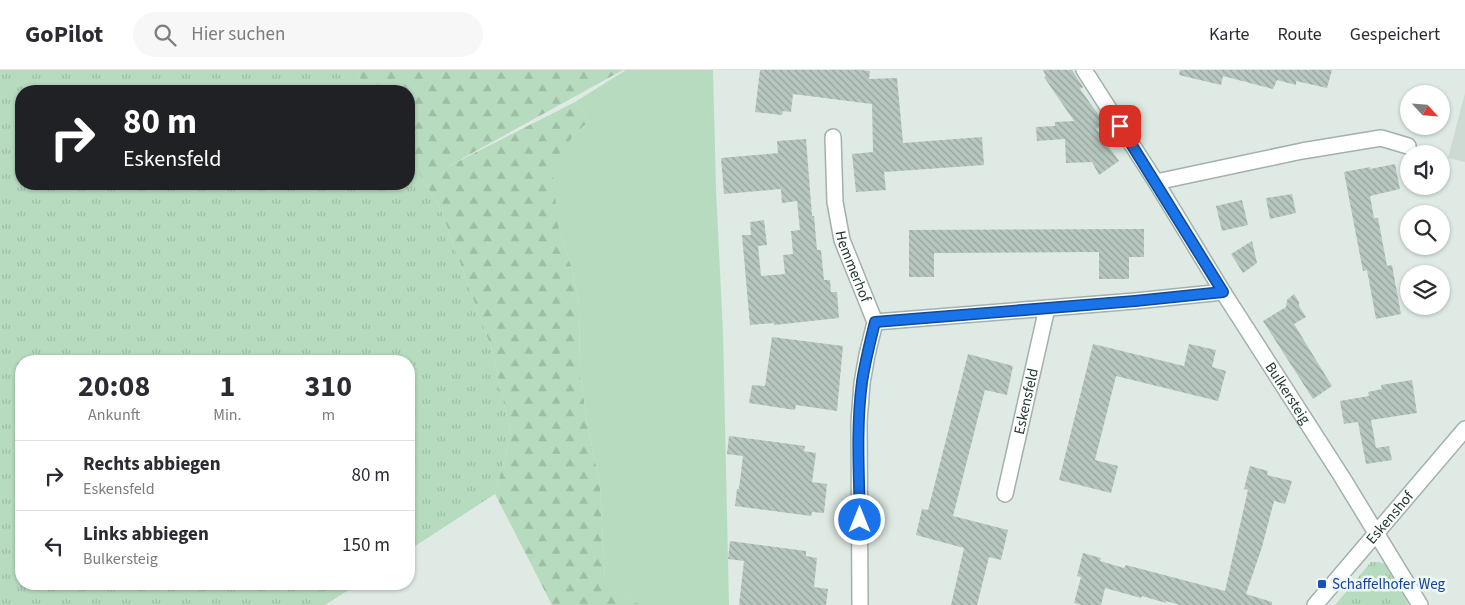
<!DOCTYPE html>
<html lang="de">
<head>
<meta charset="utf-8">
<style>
	body { margin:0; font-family:"Source Sans 3",sans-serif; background:#f7f7f7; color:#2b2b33; height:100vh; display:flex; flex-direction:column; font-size:19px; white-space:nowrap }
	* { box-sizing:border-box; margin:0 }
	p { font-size:16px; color:#7c7c81 }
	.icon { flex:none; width:28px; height:28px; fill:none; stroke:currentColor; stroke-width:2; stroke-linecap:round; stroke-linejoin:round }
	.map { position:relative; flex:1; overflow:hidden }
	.drawer { position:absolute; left:15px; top:285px; width:400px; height:235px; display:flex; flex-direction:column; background:#fff; border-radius:20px; box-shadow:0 1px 4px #0004 }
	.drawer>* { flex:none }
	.hud { position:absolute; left:15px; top:15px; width:400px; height:105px; border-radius:20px; box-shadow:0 1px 4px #0004; background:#202124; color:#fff; overflow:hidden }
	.needle { width:32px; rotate:116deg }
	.fabs { position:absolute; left:1400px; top:15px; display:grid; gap:10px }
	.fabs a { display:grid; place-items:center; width:50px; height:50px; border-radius:50%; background:#fff; box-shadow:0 1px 4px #0004; font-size:25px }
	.pin { position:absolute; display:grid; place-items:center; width:42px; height:42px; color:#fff; margin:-21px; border-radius:10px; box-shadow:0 2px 8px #0006 }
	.me { position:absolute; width:55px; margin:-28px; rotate:0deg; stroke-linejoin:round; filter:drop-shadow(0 0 4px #0008) }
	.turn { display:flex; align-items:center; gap:18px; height:105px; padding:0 25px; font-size:22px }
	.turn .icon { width:65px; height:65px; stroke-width:2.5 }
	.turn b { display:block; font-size:35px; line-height:42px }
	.eta { display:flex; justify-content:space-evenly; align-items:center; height:85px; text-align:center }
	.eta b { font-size:30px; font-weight:700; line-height:35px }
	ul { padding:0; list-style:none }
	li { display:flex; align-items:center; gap:15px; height:70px; padding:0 25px; border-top:1px solid #e1e1e2 }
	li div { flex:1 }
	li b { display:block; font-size:19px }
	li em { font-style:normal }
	header { display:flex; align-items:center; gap:30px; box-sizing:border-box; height:70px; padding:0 25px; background:#fff; border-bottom:1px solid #e1e1e2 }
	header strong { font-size:24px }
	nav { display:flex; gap:28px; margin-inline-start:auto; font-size:18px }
	.search { width:350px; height:45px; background:#f7f7f7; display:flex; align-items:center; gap:12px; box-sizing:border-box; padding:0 18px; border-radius:28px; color:#7c7c81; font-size:19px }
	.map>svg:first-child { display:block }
</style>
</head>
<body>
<header>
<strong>GoPilot</strong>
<div class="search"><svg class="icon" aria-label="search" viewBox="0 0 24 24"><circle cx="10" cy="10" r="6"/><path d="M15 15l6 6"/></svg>Hier suchen</div>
<nav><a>Karte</a><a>Route</a><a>Gespeichert</a></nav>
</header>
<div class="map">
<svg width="1465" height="535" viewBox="0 0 1465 535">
	<defs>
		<pattern id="grass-tufts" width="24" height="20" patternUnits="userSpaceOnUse" patternTransform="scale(1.25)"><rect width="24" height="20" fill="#b7dbbf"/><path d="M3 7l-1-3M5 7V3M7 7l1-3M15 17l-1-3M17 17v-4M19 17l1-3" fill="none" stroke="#9dbda5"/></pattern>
		<pattern id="forest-firs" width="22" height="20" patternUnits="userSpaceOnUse" patternTransform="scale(1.25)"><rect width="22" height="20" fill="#b7dbbf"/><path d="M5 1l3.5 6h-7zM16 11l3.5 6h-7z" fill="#9dbda5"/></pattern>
		<pattern id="building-back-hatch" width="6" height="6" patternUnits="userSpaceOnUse" patternTransform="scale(1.25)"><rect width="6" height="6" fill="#b7c7c0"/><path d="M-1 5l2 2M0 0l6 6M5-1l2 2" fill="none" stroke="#94a39d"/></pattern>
	</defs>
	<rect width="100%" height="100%" fill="#dfeae4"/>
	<path fill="#cddad3" d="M 1465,23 L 1465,92 L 1448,88 Z"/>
	<path fill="url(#grass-tufts)" d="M 0,0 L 355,0 L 368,21 L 21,21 L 21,114 L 409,114 L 409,86 L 441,140 L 492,280 L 511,365 L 495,424 L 409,480 L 409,291 L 21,291 L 21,514 L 358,514 L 325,535 L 0,535 Z
		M 1371,492 L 1378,492 L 1385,494 L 1409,535 L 1335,535 Z"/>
	<path fill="url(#forest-firs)" d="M 355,0 L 623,0 L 445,98 L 575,32 L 589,51 L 572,67 L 559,162 L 573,201 L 579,236 L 580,303 L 588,358 L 600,414 L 605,510 L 640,535 L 552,535 L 495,424 L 511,365 L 492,280 L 441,140 L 409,86 L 409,21 L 368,21 Z"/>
	<path fill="#b7dbbf" d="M 626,0 L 713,0 L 716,120 L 723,263 L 729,535 L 640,535 L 605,510 L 600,414 L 588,358 L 580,303 L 579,236 L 573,201 L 559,162 L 552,98 L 572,67 L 589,51 L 575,32 Z"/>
	<path fill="url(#building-back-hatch)" d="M 760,0 L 861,0 L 870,1 L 869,9 L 897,8 L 903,73 L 982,67 L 984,95 L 884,102 L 886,120 L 856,122 L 852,84 L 873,82 L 872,34 L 793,24 L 791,42 L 783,41 L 782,45 L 755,42 Z
		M 1043,0 L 1072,0 L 1083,17 L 1080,19 L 1105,54 L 1096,59 L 1119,91 L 1099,105 L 1092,92 L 1066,93 L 1065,69 L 1037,71 L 1036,57 L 1055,56 L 1055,52 L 1074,51 L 1044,7 L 1046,6 Z
		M 1180,0 L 1332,0 L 1327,18 L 1296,11 L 1296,15 L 1277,10 L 1273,19 L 1223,6 L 1221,15 L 1179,5 Z
		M 806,69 L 812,146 L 814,146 L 817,180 L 821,180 L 824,210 L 830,210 L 831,222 L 837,222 L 839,248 L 774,255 L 774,253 L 750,255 L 742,165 L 751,165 L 750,152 L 764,150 L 767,175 L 758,176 L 761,206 L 785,204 L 783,185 L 793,184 L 791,161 L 800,160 L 797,131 L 782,133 L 781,119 L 724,124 L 721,88 L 778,83 L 777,71 Z
		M 1395,94 L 1400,119 L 1370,126 L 1374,148 L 1378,148 L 1387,196 L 1392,195 L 1401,244 L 1376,249 L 1367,200 L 1363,201 L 1344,102 L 1370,97 L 1370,99 Z
		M 1292,124 L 1296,143 L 1270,149 L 1266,128 Z
		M 1242,130 L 1248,155 L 1222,161 L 1216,136 Z
		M 1144,159 L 1144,187 L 1129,187 L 1129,209 L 1099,209 L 1099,182 L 934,183 L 934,207 L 909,207 L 909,160 Z
		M 1252,171 L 1257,193 L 1243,203 L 1231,184 Z
		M 1294,224 L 1299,232 L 1299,236 L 1306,247 L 1294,254 L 1332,316 L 1313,329 L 1263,251 L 1286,237 L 1287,230 Z
		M 772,267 L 843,276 L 837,341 L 796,335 L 795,340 L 749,333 L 752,315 L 765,316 Z
		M 1093,274 L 1184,296 L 1189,274 L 1216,280 L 1212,297 L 1226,301 L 1218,331 L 1116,306 L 1095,390 L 1118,396 L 1111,423 L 1059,410 Z
		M 968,284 L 1013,296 L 1007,325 L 985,320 L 953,446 L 1008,460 L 1001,490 L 989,487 L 977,535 L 951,535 L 964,478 L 916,465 L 922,439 L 928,440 Z
		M 1412,310 L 1417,343 L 1371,350 L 1376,378 L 1389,376 L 1392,390 L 1366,394 L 1358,352 L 1344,354 L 1340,331 L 1369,326 L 1368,322 L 1382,319 L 1381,315 Z
		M 729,366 L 805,376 L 804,381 L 816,383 L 812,412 L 827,414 L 824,443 L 812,442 L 811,446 L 735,436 L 737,419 L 739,419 L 743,386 L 727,384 Z
		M 1250,396 L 1268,401 L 1267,405 L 1292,411 L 1285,434 L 1274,431 L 1262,477 L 1246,524 L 1272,532 L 1272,535 L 1180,535 L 1166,531 L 1166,533 L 1142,526 L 1141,528 L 1105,518 L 1101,535 L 1082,535 L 1074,533 L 1081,507 L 1077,506 L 1083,483 L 1101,488 L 1100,491 L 1124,498 L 1126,495 L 1225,521 L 1248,420 L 1244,419 Z
		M 730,471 L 806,481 L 806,486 L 817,488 L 814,517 L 828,519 L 826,535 L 739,535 L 744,491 L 728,489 Z"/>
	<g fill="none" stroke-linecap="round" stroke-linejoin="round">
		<g stroke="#a2b1ab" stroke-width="18">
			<g id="minor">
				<path id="s1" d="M 1084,0 L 1156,112 L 1223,222 L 1342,407 L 1420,535"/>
				<path id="s2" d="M 833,67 L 835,132 L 842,170 L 875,252 L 867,285 L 862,313 L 859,352 L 860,535"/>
				<path d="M 1156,112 L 1302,81 L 1381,68 L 1408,76"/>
				<path d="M 875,252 L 1135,231 L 1223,222"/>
				<path id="s3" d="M 1005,424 L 1047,238"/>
				<path id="s4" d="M 1315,535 L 1465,359"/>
			</g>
		</g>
		<use href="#minor" stroke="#fff" stroke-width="15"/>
	</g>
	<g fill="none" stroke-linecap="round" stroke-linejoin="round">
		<g stroke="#114b97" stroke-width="12">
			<path id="route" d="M 860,450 C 859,404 856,357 862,312 C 865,292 870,272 875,252 L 1135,231 L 1223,222 L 1120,56"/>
		</g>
		<use href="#route" stroke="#1a73e8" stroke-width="9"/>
	</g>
	<rect fill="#1a4fb4" stroke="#eff7f2" stroke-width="2" x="1317" y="509" width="10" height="10" rx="2.5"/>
	<g text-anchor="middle" stroke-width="5" stroke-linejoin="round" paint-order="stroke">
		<g font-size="15" fill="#203932" stroke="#eff7f2">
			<text dy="5" stroke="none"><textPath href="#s2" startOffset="132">Hemmerhof</textPath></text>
			<text dy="5" stroke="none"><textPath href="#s1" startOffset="382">Bulkersteig</textPath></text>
			<text dy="5" stroke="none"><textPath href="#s3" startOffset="95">Eskensfeld</textPath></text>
			<text dy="5" stroke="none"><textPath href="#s4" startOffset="115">Eskenshof</textPath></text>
		</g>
		<g font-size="15" fill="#164399" stroke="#eff7f2" text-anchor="start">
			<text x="1332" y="519">Schaffelhofer Weg</text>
		</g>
	</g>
</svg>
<div class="fabs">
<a><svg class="needle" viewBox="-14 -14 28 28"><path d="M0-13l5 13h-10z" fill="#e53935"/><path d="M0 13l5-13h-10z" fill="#7c7c81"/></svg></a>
<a><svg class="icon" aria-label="sound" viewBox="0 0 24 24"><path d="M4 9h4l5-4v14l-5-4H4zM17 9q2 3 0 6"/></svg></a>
<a><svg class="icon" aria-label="search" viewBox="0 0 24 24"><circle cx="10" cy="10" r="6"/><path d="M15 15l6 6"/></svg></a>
<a><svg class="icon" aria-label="layers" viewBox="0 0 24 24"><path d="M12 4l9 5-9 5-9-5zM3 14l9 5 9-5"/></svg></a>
</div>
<div class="pin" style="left:1120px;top:56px;background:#d93025"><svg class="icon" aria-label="arrive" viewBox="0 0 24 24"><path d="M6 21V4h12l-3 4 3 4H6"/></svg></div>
<svg class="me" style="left:860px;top:450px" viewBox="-20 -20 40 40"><circle r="17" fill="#1a73e8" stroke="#fff" stroke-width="3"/><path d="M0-11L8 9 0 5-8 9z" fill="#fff"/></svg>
<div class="hud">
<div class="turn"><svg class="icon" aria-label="right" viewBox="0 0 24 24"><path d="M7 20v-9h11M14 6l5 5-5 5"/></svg><div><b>80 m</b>Eskensfeld</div></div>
</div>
<section class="drawer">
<div class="eta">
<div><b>20:08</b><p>Ankunft</p></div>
<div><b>1</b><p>Min.</p></div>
<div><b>310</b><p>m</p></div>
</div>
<ul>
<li><svg class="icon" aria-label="right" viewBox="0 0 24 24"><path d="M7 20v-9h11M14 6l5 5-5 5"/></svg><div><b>Rechts abbiegen</b><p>Eskensfeld</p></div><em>80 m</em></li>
<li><svg class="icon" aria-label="left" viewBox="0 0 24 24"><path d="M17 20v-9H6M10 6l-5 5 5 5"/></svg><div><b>Links abbiegen</b><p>Bulkersteig</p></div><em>150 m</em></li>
</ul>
</section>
</div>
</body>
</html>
